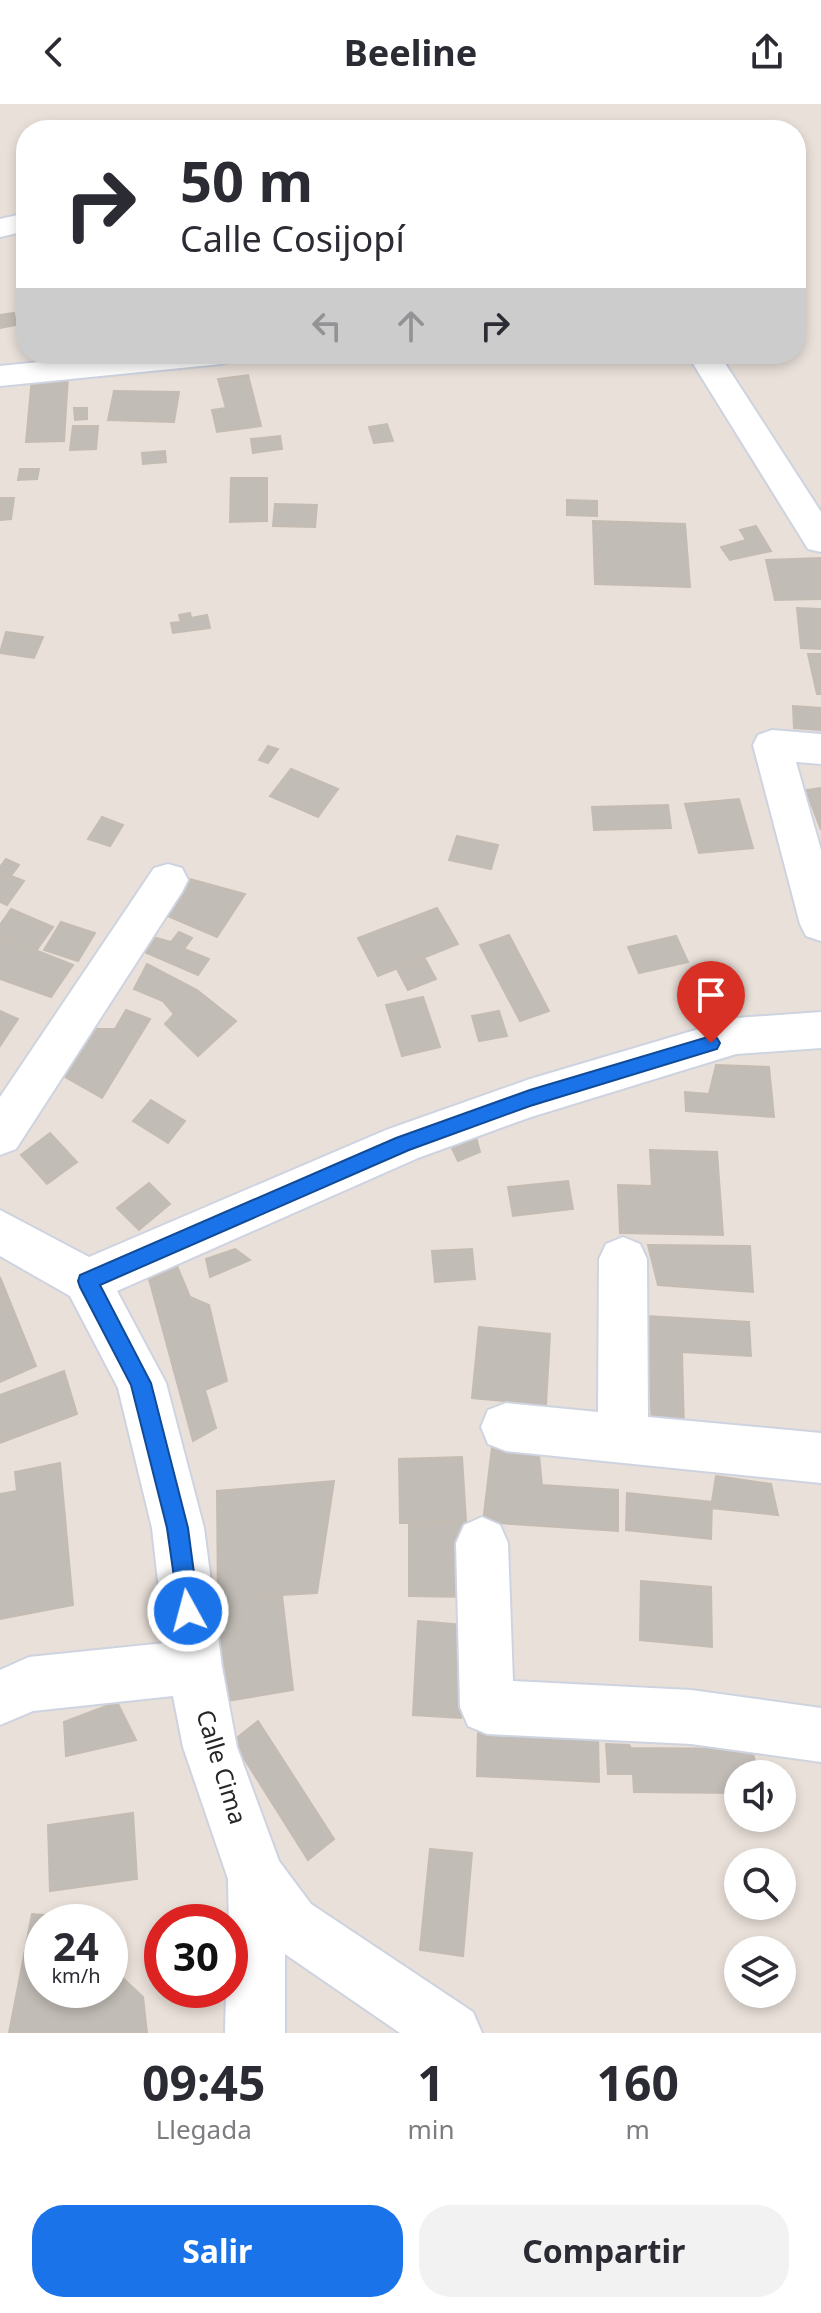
<!DOCTYPE html>
<html lang="es">
<head>
<meta charset="utf-8">
<style>
	body { margin:0; font-family:"Noto Sans",sans-serif; background:#f2f2f3; color:#2b2b33; height:100vh; display:flex; flex-direction:column; font-size:30px; white-space:nowrap }
	* { box-sizing:border-box; margin:0 }
	p { font-size:26px; color:#7c7c81 }
	.icon { flex:none; width:44px; height:44px; fill:none; stroke:currentColor; stroke-width:2; stroke-linecap:round; stroke-linejoin:round }
	.map { position:relative; height:1929px; overflow:hidden }
	.sheet { display:flex; flex-direction:column; background:#fff; flex:1 }
	.sheet>* { flex:none }
	.guide { position:absolute; left:16px; top:16px; width:790px; height:244px; border-radius:32px; box-shadow:0 4px 12px #0003; background:#fff; color:#2b2b33; overflow:hidden }
	.buttons { position:absolute; left:724px; top:1656px; display:grid; gap:16px }
	.buttons a { display:grid; place-items:center; width:72px; height:72px; border-radius:50%; background:#fff; box-shadow:0 4px 12px #0003; font-size:40px }
	.speed { position:absolute; left:24px; top:1800px; display:flex; gap:16px; font-size:40px; font-weight:700; text-align:center }
	.speed>* { display:grid; place-content:center; width:104px; height:104px; border-radius:50%; background:#fff; box-shadow:0 4px 12px #0003; line-height:1 }
	.speed small { font-size:20px; font-weight:400 }
	.speed .limit { border:12px solid #d22; background:#fff; color:#111 }
	.pin { position:absolute; display:grid; place-items:center; width:68px; height:68px; color:#fff; margin:-82px -34px; border-radius:50% 50% 50% 0; rotate:-45deg; box-shadow:0 0 8px #0007 }
	.pin .icon { rotate:45deg }
	.me { position:absolute; width:88px; margin:-44px; rotate:353deg; stroke-linejoin:round; filter:drop-shadow(0 0 6px #0008) }
	.turn { display:flex; align-items:center; gap:28px; height:168px; padding:0 32px; font-size:36px }
	.turn .icon { width:104px; height:104px; stroke-width:2.5 }
	.turn b { display:block; font-size:56px; line-height:68px }
	.lanes { display:flex; align-items:center; height:76px; padding:0 32px; background:#0003; justify-content:center; gap:40px; direction:ltr }
	.lanes .off { opacity:.35 }
	.eta { display:flex; justify-content:space-evenly; align-items:center; height:136px; text-align:center }
	.eta b { font-size:48px; font-weight:700; line-height:56px }
	.cta { display:flex; gap:16px; margin-top:auto; padding:16px 32px }
	.cta a { flex:1; height:92px; border-radius:32px; background:#1a73e8; color:#fff; font-size:32px; font-weight:700; line-height:92px; text-align:center }
	.cta a+a { background:#f2f2f3; color:#2b2b33 }
	header { display:flex; justify-content:space-between; align-items:center; height:104px; padding:0 32px; background:#fff; font-size:36px; font-weight:700 }
	.map>svg:first-child { display:block }
</style>
</head>
<body>
<header><svg class="icon" aria-label="back" viewBox="0 0 24 24"><path d="M15 5l-7 7 7 7"/></svg>Beeline<svg class="icon" aria-label="share" viewBox="0 0 24 24"><path d="M12 15V3M7 8l5-5 5 5M5 13v7h14v-7"/></svg></header>
<div class="map">
<svg width="821" height="1929" viewBox="0 0 821 1929">
	<rect width="100%" height="100%" fill="#e9e0d9"/>
	<path fill="#c1bcb5" stroke="#c4bcb3" stroke-width="2" d="M 14,209 L 16,221 L 0,224 L 0,211 Z
		M 248,271 L 261,322 L 217,328 L 212,306 L 226,304 L 218,275 Z
		M 68,272 L 64,337 L 26,338 L 32,273 Z
		M 114,287 L 179,288 L 174,318 L 108,316 Z
		M 74,304 L 87,304 L 87,315 L 75,316 Z
		M 387,320 L 393,337 L 374,339 L 369,323 Z
		M 73,322 L 98,322 L 96,345 L 70,346 Z
		M 280,332 L 282,345 L 253,349 L 251,335 Z
		M 165,347 L 166,358 L 143,360 L 142,349 Z
		M 20,365 L 39,365 L 37,375 L 18,376 Z
		M 231,374 L 267,374 L 267,417 L 230,418 Z
		M 0,394 L 14,394 L 11,415 L 0,416 Z
		M 567,396 L 597,397 L 597,412 L 567,411 Z
		M 275,400 L 317,401 L 315,423 L 273,422 Z
		M 593,417 L 685,420 L 690,483 L 595,480 Z
		M 756,422 L 771,447 L 730,456 L 721,443 L 746,436 L 740,426 Z
		M 821,454 L 821,495 L 775,496 L 766,456 Z
		M 797,504 L 821,505 L 821,545 L 801,544 Z
		M 190,509 L 191,514 L 207,511 L 210,524 L 173,529 L 171,519 L 181,518 L 179,511 Z
		M 6,528 L 43,533 L 34,554 L 0,549 Z
		M 808,550 L 821,550 L 821,590 L 817,590 Z
		M 793,602 L 821,604 L 821,626 L 794,624 Z
		M 268,642 L 278,645 L 268,659 L 259,656 Z
		M 291,665 L 338,685 L 318,713 L 270,692 Z
		M 821,684 L 821,726 L 806,686 Z
		M 739,695 L 753,744 L 699,749 L 685,700 Z
		M 668,701 L 671,724 L 594,726 L 592,703 Z
		M 102,713 L 123,721 L 110,742 L 88,735 Z
		M 457,732 L 498,741 L 491,765 L 449,756 Z
		M 6,755 L 19,761 L 11,772 L 24,777 L 7,801 L 0,798 L 0,763 Z
		M 186,774 L 245,790 L 217,833 L 163,810 Z
		M 437,804 L 458,840 L 378,872 L 358,834 Z
		M 11,805 L 53,823 L 36,847 L 0,832 L 0,821 Z
		M 61,818 L 95,829 L 78,857 L 44,846 Z
		M 179,828 L 192,834 L 184,845 L 209,855 L 198,871 L 140,846 L 149,832 L 171,838 Z
		M 509,831 L 549,907 L 520,917 L 480,841 Z
		M 0,832 L 73,861 L 51,893 L 0,875 Z
		M 676,832 L 688,858 L 639,869 L 628,843 Z
		M 425,855 L 436,875 L 408,886 L 397,865 Z
		M 147,860 L 197,886 L 236,917 L 198,952 L 165,920 L 174,910 L 163,897 L 134,885 Z
		M 423,893 L 440,943 L 402,952 L 386,901 Z
		M 126,906 L 150,915 L 102,994 L 58,969 L 87,925 L 115,925 Z
		M 0,907 L 18,915 L 0,942 Z
		M 499,907 L 507,932 L 479,937 L 472,912 Z
		M 716,961 L 769,963 L 774,1013 L 686,1007 L 685,988 L 709,990 Z
		M 151,996 L 185,1017 L 168,1039 L 133,1017 Z
		M 50,1029 L 77,1058 L 47,1080 L 21,1051 Z
		M 476,1033 L 480,1048 L 458,1057 L 449,1038 Z
		M 650,1046 L 717,1048 L 723,1131 L 620,1129 L 618,1081 L 652,1082 Z
		M 568,1077 L 573,1105 L 513,1112 L 508,1083 Z
		M 149,1079 L 170,1100 L 139,1126 L 117,1104 Z
		M 648,1141 L 750,1142 L 753,1188 L 658,1181 Z
		M 235,1145 L 250,1156 L 210,1173 L 206,1155 Z
		M 472,1145 L 475,1175 L 435,1178 L 432,1147 Z
		M 177,1162 L 190,1193 L 209,1201 L 227,1277 L 205,1286 L 216,1324 L 193,1337 L 149,1175 Z
		M 0,1173 L 36,1262 L 0,1278 Z
		M 646,1212 L 749,1218 L 751,1252 L 682,1248 L 684,1328 L 652,1320 Z
		M 479,1223 L 550,1230 L 546,1301 L 472,1294 Z
		M 64,1267 L 77,1310 L 0,1339 L 0,1291 Z
		M 492,1343 L 539,1351 L 542,1381 L 618,1386 L 618,1427 L 483,1418 Z
		M 462,1353 L 466,1417 L 400,1419 L 399,1355 Z
		M 60,1359 L 73,1501 L 0,1515 L 0,1390 L 17,1387 L 15,1368 Z
		M 716,1372 L 771,1380 L 778,1411 L 711,1404 Z
		M 334,1377 L 317,1489 L 282,1491 L 276,1382 Z
		M 276,1382 L 282,1491 L 218,1501 L 217,1387 Z
		M 627,1389 L 712,1398 L 711,1435 L 626,1426 Z
		M 466,1417 L 469,1493 L 409,1492 L 409,1419 Z
		M 641,1477 L 711,1483 L 712,1543 L 640,1536 Z
		M 282,1491 L 293,1586 L 227,1597 L 218,1501 Z
		M 418,1517 L 464,1521 L 461,1614 L 413,1611 Z
		M 117,1598 L 136,1636 L 66,1652 L 64,1618 Z
		M 258,1617 L 334,1735 L 308,1756 L 233,1637 Z
		M 478,1627 L 598,1633 L 599,1678 L 477,1672 Z
		M 606,1640 L 629,1641 L 631,1644 L 752,1645 L 758,1670 L 738,1670 L 738,1689 L 634,1688 L 633,1670 L 608,1670 Z
		M 133,1709 L 137,1775 L 50,1787 L 48,1721 Z
		M 430,1745 L 472,1749 L 463,1852 L 420,1846 Z
		M 32,1810 L 66,1813 L 65,1818 L 42,1818 L 42,1886 L 110,1886 L 112,1864 L 143,1893 L 147,1929 L 9,1929 Z"/>
	<g fill="none" stroke-linecap="round" stroke-linejoin="round">
		<g stroke="#ced3e0" stroke-width="4">
			<path id="minor" d="M 26,109 L 26,127 L 0,133 L 0,115 Z
				M 117,250 L 237,250 L 232,257 L 221,260 L 0,282 L 0,262 Z
				M 687,250 L 719,250 L 821,408 L 821,448 L 808,445 Z
				M 772,626 L 821,630 L 821,660 L 796,658 L 821,746 L 821,837 L 806,832 L 800,820 L 753,641 L 758,631 Z
				M 168,760 L 182,764 L 188,776 L 182,788 L 16,1045 L 0,1051 L 0,993 L 154,764 Z
				M 821,908 L 821,944 L 736,950 L 531,1013 L 418,1054 L 117,1187 L 166,1279 L 204,1424 L 222,1563 L 237,1643 L 279,1757 L 311,1800 L 473,1908 L 482,1929 L 400,1929 L 285,1850 L 285,1929 L 225,1929 L 226,1886 L 230,1886 L 228,1775 L 183,1643 L 173,1592 L 33,1607 L 0,1621 L 0,1566 L 29,1553 L 165,1539 L 152,1424 L 118,1284 L 70,1192 L 0,1152 L 0,1106 L 89,1153 L 386,1026 L 530,975 L 736,914 Z
				M 623,1133 L 640,1140 L 647,1155 L 648,1313 L 821,1329 L 821,1379 L 506,1347 L 488,1340 L 481,1323 L 488,1306 L 506,1299 L 598,1308 L 599,1155 L 606,1140 Z
				M 482,1413 L 500,1421 L 508,1439 L 513,1577 L 691,1586 L 821,1604 L 821,1658 L 691,1640 L 487,1630 L 468,1622 L 460,1603 L 456,1439 L 464,1421 Z"/>
		</g>
		<use href="#minor" fill="#fff" fill-rule="evenodd"/>
	</g>
	<path fill="#1a73e8" stroke="#114b97" stroke-width="2" d="M 711,932 L 717,934 L 720,939 L 717,945 L 530,1002 L 409,1046 L 100,1181 L 151,1279 L 188,1424 L 199,1507 L 196,1515 L 188,1518 L 180,1515 L 167,1424 L 131,1281 L 80,1183 L 78,1177 L 80,1171 L 396,1034 L 530,986 Z"/>
	<g text-anchor="middle" stroke-width="7" stroke-linejoin="round" paint-order="stroke">
		<g font-size="24" fill="#272727" stroke="#fff">
			<text transform="translate(221 1663) rotate(73)" y="8">Calle Cima</text>
		</g>
	</g>
</svg>
<div class="buttons">
<a><svg class="icon" aria-label="sound" viewBox="0 0 24 24"><path d="M4 9h4l5-4v14l-5-4H4zM17 9q2 3 0 6"/></svg></a>
<a><svg class="icon" aria-label="search" viewBox="0 0 24 24"><circle cx="10" cy="10" r="6"/><path d="M15 15l6 6"/></svg></a>
<a><svg class="icon" aria-label="layers" viewBox="0 0 24 24"><path d="M12 4l9 5-9 5-9-5zM3 14l9 5 9-5"/></svg></a>
</div>
<div class="speed"><div>24<small>km/h</small></div><div class="limit">30</div></div>
<div class="pin" style="left:711px;top:939px;background:#d93025"><svg class="icon" aria-label="arrive" viewBox="0 0 24 24"><path d="M6 21V4h12l-3 4 3 4H6"/></svg></div>
<svg class="me" style="left:188px;top:1507px" viewBox="-20 -20 40 40"><circle r="17" fill="#1a73e8" stroke="#fff" stroke-width="3"/><path d="M0-11L8 9 0 5-8 9z" fill="#fff"/></svg>
<div class="guide">
<div class="turn"><svg class="icon" aria-label="right" viewBox="0 0 24 24"><path d="M7 20v-9h11M14 6l5 5-5 5"/></svg><div><b>50 m</b>Calle Cosijopí</div></div>
<div class="lanes"><svg class="icon off" aria-label="left" viewBox="0 0 24 24"><path d="M17 20v-9H6M10 6l-5 5 5 5"/></svg><svg class="icon off" aria-label="ahead" viewBox="0 0 24 24"><path d="M12 20V5M6 11l6-6 6 6"/></svg><svg class="icon" aria-label="right" viewBox="0 0 24 24"><path d="M7 20v-9h11M14 6l5 5-5 5"/></svg></div>
</div>
</div>
<section class="sheet">
<div class="eta">
<div><b>09:45</b><p>Llegada</p></div>
<div><b>1</b><p>min</p></div>
<div><b>160</b><p>m</p></div>
</div>
<div class="cta"><a>Salir</a><a>Compartir</a></div>
</section>
</body>
</html>
